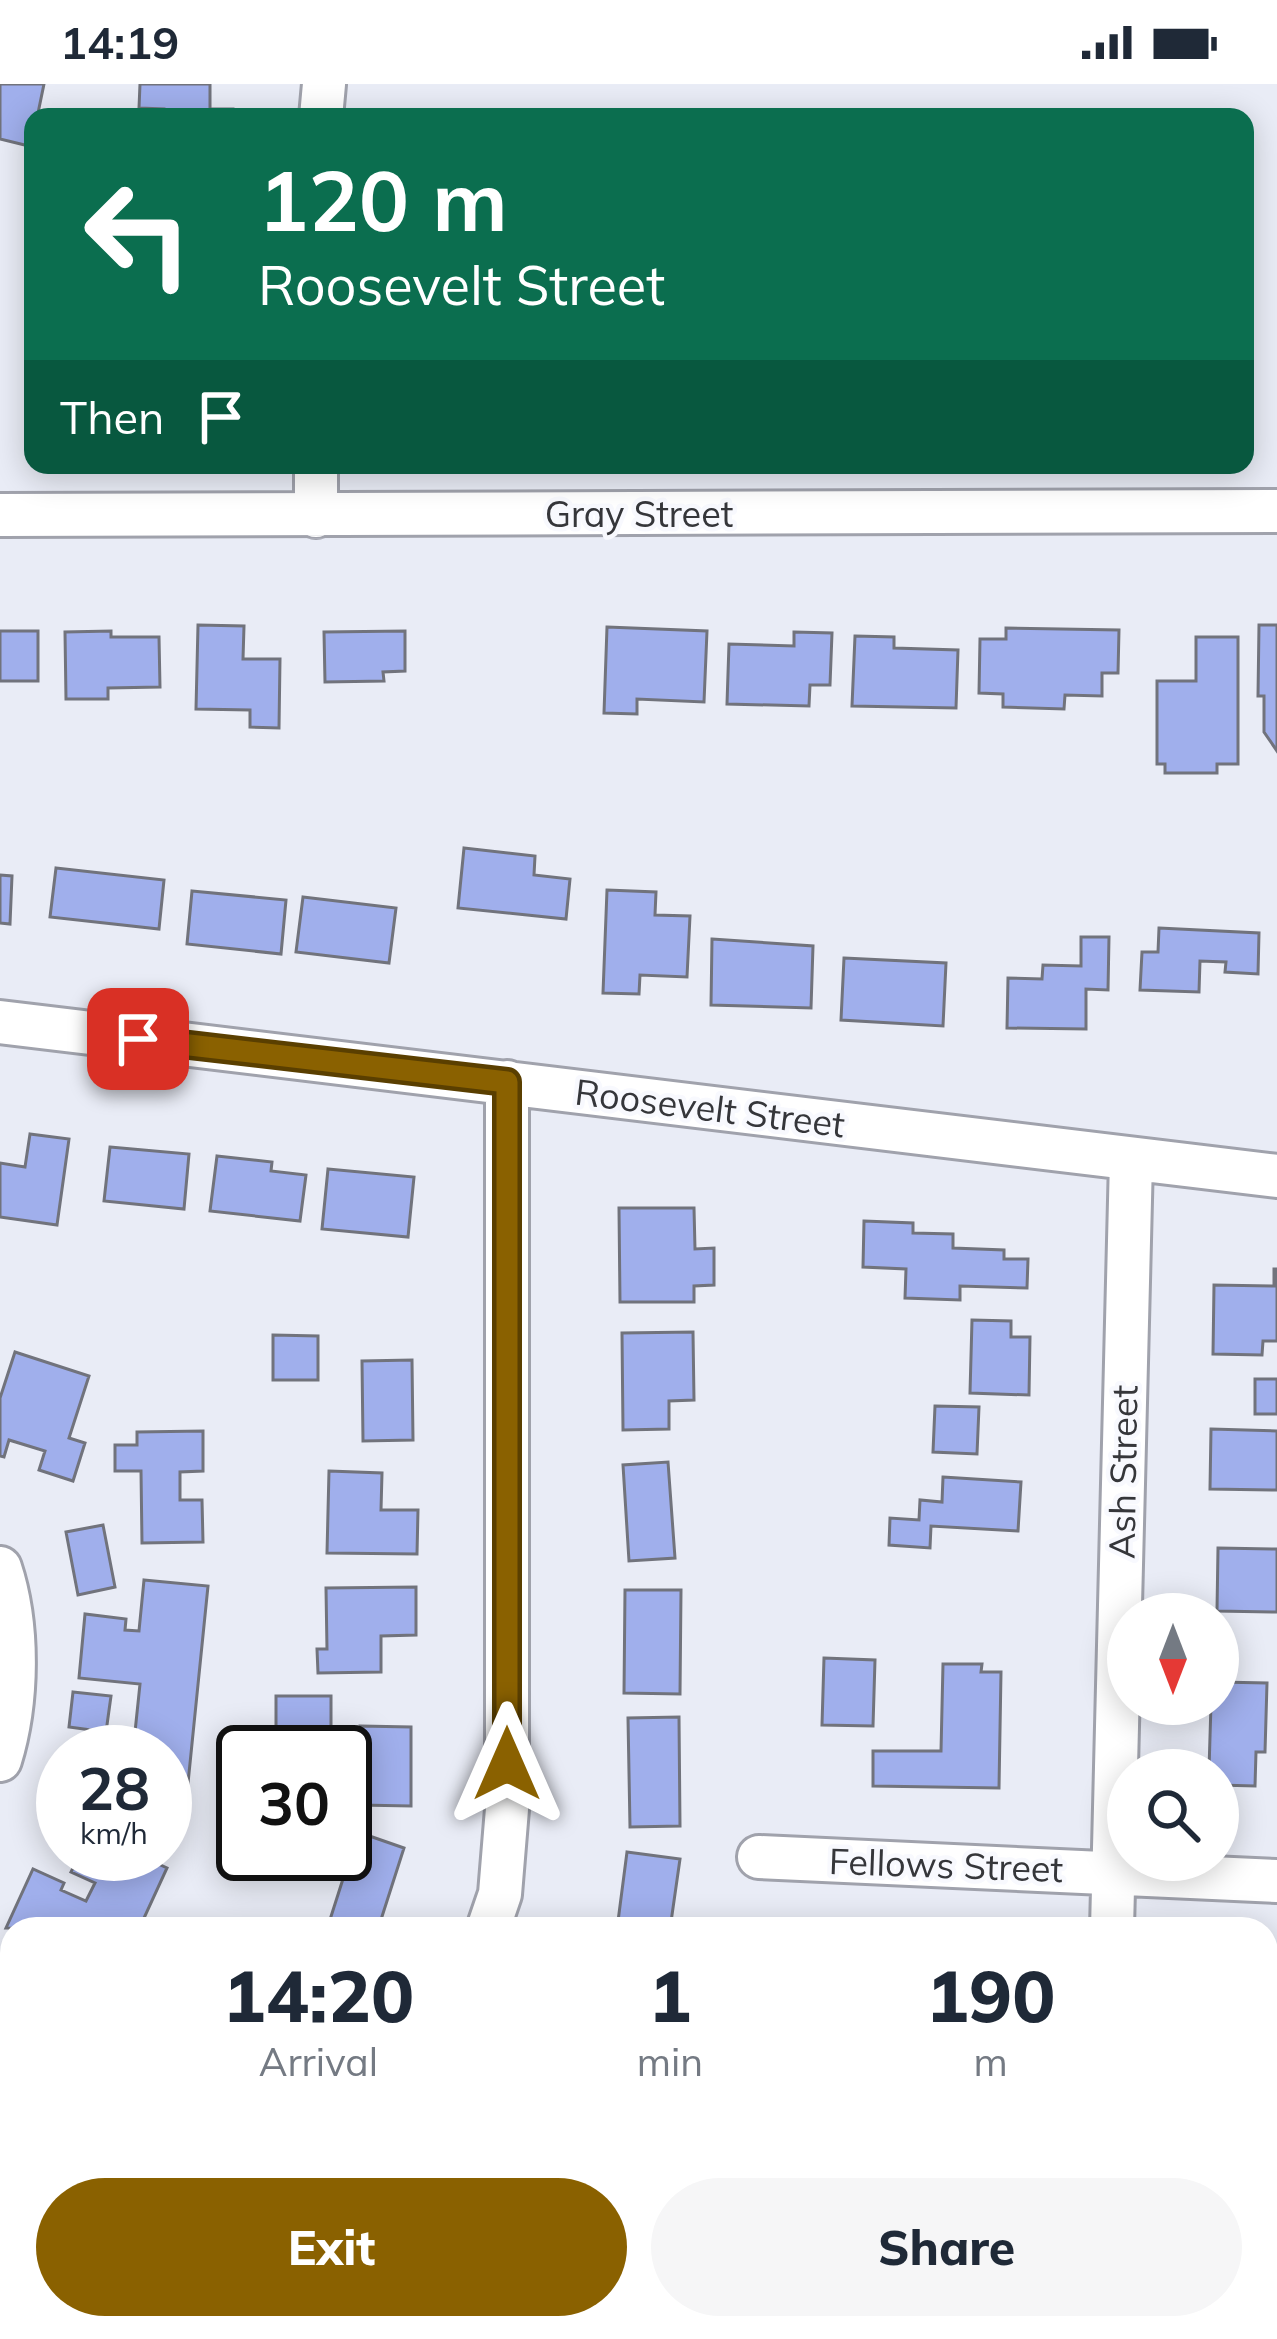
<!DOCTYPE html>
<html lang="en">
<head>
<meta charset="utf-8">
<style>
	body { margin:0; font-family:Mulish,sans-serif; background:#f6f6f7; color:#1f2937; height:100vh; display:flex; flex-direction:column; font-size:45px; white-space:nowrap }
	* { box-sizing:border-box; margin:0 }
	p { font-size:39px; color:#747a83 }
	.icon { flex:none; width:66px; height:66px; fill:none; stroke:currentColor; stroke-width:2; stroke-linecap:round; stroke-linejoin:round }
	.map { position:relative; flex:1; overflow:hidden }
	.sheet { position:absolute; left:0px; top:1833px; width:1278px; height:423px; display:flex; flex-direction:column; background:#fff; border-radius:36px 36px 0 0; box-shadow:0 6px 30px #0003 }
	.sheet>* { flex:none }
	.guide { position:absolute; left:24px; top:24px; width:1230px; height:366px; border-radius:24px; box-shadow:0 6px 30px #0003; background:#0b6e4f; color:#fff; overflow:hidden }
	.needle { width:78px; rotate:180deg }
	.controls { position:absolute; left:1107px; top:1509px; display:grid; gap:24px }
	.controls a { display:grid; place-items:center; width:132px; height:132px; border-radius:50%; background:#fff; box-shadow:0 6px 30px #0003; font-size:60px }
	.speed { position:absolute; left:36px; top:1641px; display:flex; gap:24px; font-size:60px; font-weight:700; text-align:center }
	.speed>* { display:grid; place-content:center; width:156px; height:156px; border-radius:50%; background:#fff; box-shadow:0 6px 30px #0003; line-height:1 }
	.speed small { font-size:30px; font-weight:400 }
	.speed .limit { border:6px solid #111; border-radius:18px; background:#fff; color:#111 }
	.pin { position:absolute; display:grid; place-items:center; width:102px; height:102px; color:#fff; margin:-51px; border-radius:24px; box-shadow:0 6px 18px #0006 }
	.me { position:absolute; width:132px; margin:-66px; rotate:0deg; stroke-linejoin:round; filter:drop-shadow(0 0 9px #0008) }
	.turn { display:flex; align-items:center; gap:42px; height:252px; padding:0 36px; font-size:54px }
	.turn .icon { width:156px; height:156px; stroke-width:2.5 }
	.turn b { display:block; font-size:84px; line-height:102px }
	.then { display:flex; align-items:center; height:114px; padding:0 36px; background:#0003; gap:24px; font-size:45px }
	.eta { display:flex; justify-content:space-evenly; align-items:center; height:204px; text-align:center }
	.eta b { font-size:72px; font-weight:800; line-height:84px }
	.button { display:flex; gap:24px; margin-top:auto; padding:24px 36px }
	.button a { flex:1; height:138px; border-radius:72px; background:#8a6100; color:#fff; font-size:48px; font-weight:800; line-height:138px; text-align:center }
	.button a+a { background:#f6f6f7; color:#1f2937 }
	.status { display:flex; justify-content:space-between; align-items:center; height:84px; padding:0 60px; background:#fff; direction:ltr }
	.status svg { height:33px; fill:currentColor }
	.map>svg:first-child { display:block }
</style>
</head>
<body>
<div class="status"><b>14:19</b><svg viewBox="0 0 49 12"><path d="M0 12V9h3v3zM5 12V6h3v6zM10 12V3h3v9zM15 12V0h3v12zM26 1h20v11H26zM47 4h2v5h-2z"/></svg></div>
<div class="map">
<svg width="1277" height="2255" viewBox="0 0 1277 2255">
	<rect width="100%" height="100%" fill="#e9ecf6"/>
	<path fill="#a0afec" stroke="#71737c" stroke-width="3" d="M 0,0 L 44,0 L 38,29 L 49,31 L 33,33 L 33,63 L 0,55 Z
		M 140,0 L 210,0 L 210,25 L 233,25 L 233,33 L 164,33 L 164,25 L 139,24 Z
		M 198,541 L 244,542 L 243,575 L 280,575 L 279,644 L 250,643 L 250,626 L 196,625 Z
		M 1259,541 L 1277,541 L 1277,667 L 1264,648 L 1264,612 L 1258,612 Z
		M 607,543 L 707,547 L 704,618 L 637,615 L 637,630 L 604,629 Z
		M 1006,544 L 1119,546 L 1118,589 L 1102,589 L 1102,612 L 1065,611 L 1064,625 L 1003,623 L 1003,610 L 979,609 L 980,555 L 1006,555 Z
		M 0,547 L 38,547 L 38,597 L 0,597 Z
		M 111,547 L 111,553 L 159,553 L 160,603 L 108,604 L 108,615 L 66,615 L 65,548 Z
		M 405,547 L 405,587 L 383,588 L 384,597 L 325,598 L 324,548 Z
		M 794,548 L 832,549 L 830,601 L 810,601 L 809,622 L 727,620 L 729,560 L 794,562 Z
		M 855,552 L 894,553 L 894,564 L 958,566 L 956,624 L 852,622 Z
		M 1196,553 L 1238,553 L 1238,680 L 1217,680 L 1217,689 L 1165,689 L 1165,680 L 1157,680 L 1157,597 L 1196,597 Z
		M 464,764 L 535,772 L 534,791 L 570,795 L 566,835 L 458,824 Z
		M 56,784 L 164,796 L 159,845 L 50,833 Z
		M 0,791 L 12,792 L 10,840 L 0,839 Z
		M 607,806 L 656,808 L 655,831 L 690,832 L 687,893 L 640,891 L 639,910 L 603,909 Z
		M 192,807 L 286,816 L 281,870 L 187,860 Z
		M 303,813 L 396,824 L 389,879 L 296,868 Z
		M 1159,844 L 1259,849 L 1258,890 L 1225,888 L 1226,878 L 1200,877 L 1199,908 L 1140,906 L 1142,868 L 1158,868 Z
		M 1081,853 L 1109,853 L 1108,906 L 1086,905 L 1086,945 L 1007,944 L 1008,894 L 1042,895 L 1043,881 L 1081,882 Z
		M 712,855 L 813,862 L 811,924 L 711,921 Z
		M 844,874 L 946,879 L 943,942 L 841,936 Z
		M 30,1050 L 69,1055 L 57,1141 L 0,1133 L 0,1079 L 25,1083 Z
		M 110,1063 L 189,1070 L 184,1125 L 104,1117 Z
		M 217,1072 L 272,1078 L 271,1087 L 306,1091 L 300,1137 L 210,1127 Z
		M 328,1085 L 414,1093 L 408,1153 L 322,1145 Z
		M 619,1124 L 694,1124 L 695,1165 L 714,1164 L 714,1201 L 694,1202 L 694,1218 L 620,1218 Z
		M 864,1137 L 913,1139 L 913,1149 L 953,1150 L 953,1164 L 1004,1166 L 1004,1175 L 1028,1175 L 1027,1204 L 960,1202 L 960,1216 L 905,1214 L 906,1185 L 863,1183 Z
		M 1274,1185 L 1277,1185 L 1277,1257 L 1263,1257 L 1262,1271 L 1213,1270 L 1214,1201 L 1274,1202 Z
		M 972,1236 L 1011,1237 L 1011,1253 L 1030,1253 L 1029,1311 L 970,1309 Z
		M 693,1248 L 694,1316 L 669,1317 L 669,1345 L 623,1346 L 622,1249 Z
		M 273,1251 L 318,1252 L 318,1296 L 273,1296 Z
		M 15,1268 L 89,1292 L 69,1354 L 85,1359 L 73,1397 L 39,1386 L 45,1367 L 9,1356 L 4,1373 L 0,1372 L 0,1314 Z
		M 412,1276 L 413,1356 L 363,1357 L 362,1277 Z
		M 1255,1295 L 1277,1295 L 1277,1330 L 1255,1330 Z
		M 935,1322 L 979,1323 L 977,1370 L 933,1368 Z
		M 1211,1345 L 1277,1347 L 1277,1406 L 1210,1405 Z
		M 203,1347 L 203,1387 L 180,1388 L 180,1416 L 202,1416 L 203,1458 L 142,1459 L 141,1387 L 115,1387 L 115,1361 L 137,1361 L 137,1348 Z
		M 668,1378 L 675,1474 L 629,1477 L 623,1381 Z
		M 329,1387 L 382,1389 L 381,1426 L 418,1426 L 417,1470 L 327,1469 Z
		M 943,1393 L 1021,1398 L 1018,1447 L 931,1442 L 930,1464 L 889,1461 L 890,1434 L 919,1436 L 920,1416 L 942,1418 Z
		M 103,1441 L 115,1503 L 78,1511 L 66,1448 Z
		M 1218,1464 L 1277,1465 L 1277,1528 L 1217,1527 Z
		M 144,1496 L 208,1502 L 187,1709 L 165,1707 L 165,1668 L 107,1668 L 109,1645 L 135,1648 L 140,1600 L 79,1594 L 85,1530 L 126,1535 L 125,1546 L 139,1547 Z
		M 416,1503 L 416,1551 L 381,1552 L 381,1588 L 318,1589 L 317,1565 L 327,1565 L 326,1504 Z
		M 625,1506 L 681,1506 L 680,1610 L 624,1609 Z
		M 824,1574 L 875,1576 L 873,1642 L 822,1641 Z
		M 943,1580 L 982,1580 L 981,1588 L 1001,1588 L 999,1704 L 873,1702 L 873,1667 L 941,1667 Z
		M 1218,1598 L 1267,1599 L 1265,1668 L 1256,1668 L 1255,1702 L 1218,1701 L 1218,1686 L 1209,1686 L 1211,1620 L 1218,1620 Z
		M 73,1608 L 111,1612 L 106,1648 L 69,1643 Z
		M 276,1612 L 331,1612 L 331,1653 L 276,1653 Z
		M 679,1633 L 680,1742 L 630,1743 L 628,1634 Z
		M 360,1642 L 411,1643 L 411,1722 L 359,1721 Z
		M 358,1748 L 404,1764 L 378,1845 L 327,1845 Z
		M 627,1768 L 680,1775 L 670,1845 L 617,1845 Z
		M 80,1770 L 136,1770 L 167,1784 L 139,1845 L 6,1844 L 33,1785 L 64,1799 L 61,1806 L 86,1817 L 95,1799 L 71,1788 Z
		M 0,1882 L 12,1887 L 12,1962 L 0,1956 Z
		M 0,2048 L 12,2048 L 12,2169 L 0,2169 Z
		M 1266,2096 L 1277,2096 L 1277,2184 L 1266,2184 Z
		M 1266,2194 L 1277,2194 L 1277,2255 L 1211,2255 L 1211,2244 L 1266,2244 Z
		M 933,2244 L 988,2244 L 988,2255 L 933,2255 Z"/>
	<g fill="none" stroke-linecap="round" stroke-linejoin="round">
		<g stroke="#a0a2ac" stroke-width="27">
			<path id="lane" d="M 0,2002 L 12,2003"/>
		</g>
		<g stroke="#a0a2ac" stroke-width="48">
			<path id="street" d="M 321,33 L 324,0
				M 316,381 L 316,432
				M 0,431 L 1277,427
				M 0,938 L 1277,1092
				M 0,1484 C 19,1541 18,1618 0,1676
				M 759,1773 L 1277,1797
				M 488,1845 L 500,1810 L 507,1725 L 507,998
				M 1112,1845 L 1131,1076
				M 1101,2255 L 1101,2244"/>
		</g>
		<use href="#lane" stroke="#fff" stroke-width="21"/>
		<use href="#street" stroke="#fff" stroke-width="42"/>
	</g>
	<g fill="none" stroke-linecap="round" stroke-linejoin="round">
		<g stroke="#5a3f00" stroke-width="30">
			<path id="route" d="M 138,955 L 507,998 L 507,1680"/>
		</g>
		<use href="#route" stroke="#8a6100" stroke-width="21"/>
	</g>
	<g text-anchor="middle" stroke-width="9" stroke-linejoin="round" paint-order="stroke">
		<g font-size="36" fill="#35363a" stroke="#f8f9fe">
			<text x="639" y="443">Gray Street</text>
			<text transform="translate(710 1024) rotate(7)" y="13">Roosevelt Street</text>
			<text transform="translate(1123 1388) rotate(-89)" y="13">Ash Street</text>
			<text transform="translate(946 1781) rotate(2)" y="13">Fellows Street</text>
		</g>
	</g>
</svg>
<div class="controls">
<a><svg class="needle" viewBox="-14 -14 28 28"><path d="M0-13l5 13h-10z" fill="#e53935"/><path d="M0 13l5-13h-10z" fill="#747a83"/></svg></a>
<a><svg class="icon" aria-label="search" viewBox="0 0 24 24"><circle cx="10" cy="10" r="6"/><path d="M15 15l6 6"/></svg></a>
</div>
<div class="speed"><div>28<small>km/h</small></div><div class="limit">30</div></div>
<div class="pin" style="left:138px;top:955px;background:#d93025"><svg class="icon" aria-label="arrive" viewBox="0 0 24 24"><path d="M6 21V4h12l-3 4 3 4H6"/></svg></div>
<svg class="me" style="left:507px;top:1680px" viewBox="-20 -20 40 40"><path d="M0-17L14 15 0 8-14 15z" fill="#8a6100" stroke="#fff" stroke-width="4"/></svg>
<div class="guide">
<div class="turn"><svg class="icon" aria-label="left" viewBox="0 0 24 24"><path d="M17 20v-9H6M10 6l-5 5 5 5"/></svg><div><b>120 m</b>Roosevelt Street</div></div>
<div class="then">Then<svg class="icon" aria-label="arrive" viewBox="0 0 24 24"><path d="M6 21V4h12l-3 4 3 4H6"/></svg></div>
</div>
<section class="sheet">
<div class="eta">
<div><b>14:20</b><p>Arrival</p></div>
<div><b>1</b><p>min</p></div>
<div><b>190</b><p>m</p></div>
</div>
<div class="button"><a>Exit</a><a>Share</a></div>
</section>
</div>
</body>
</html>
